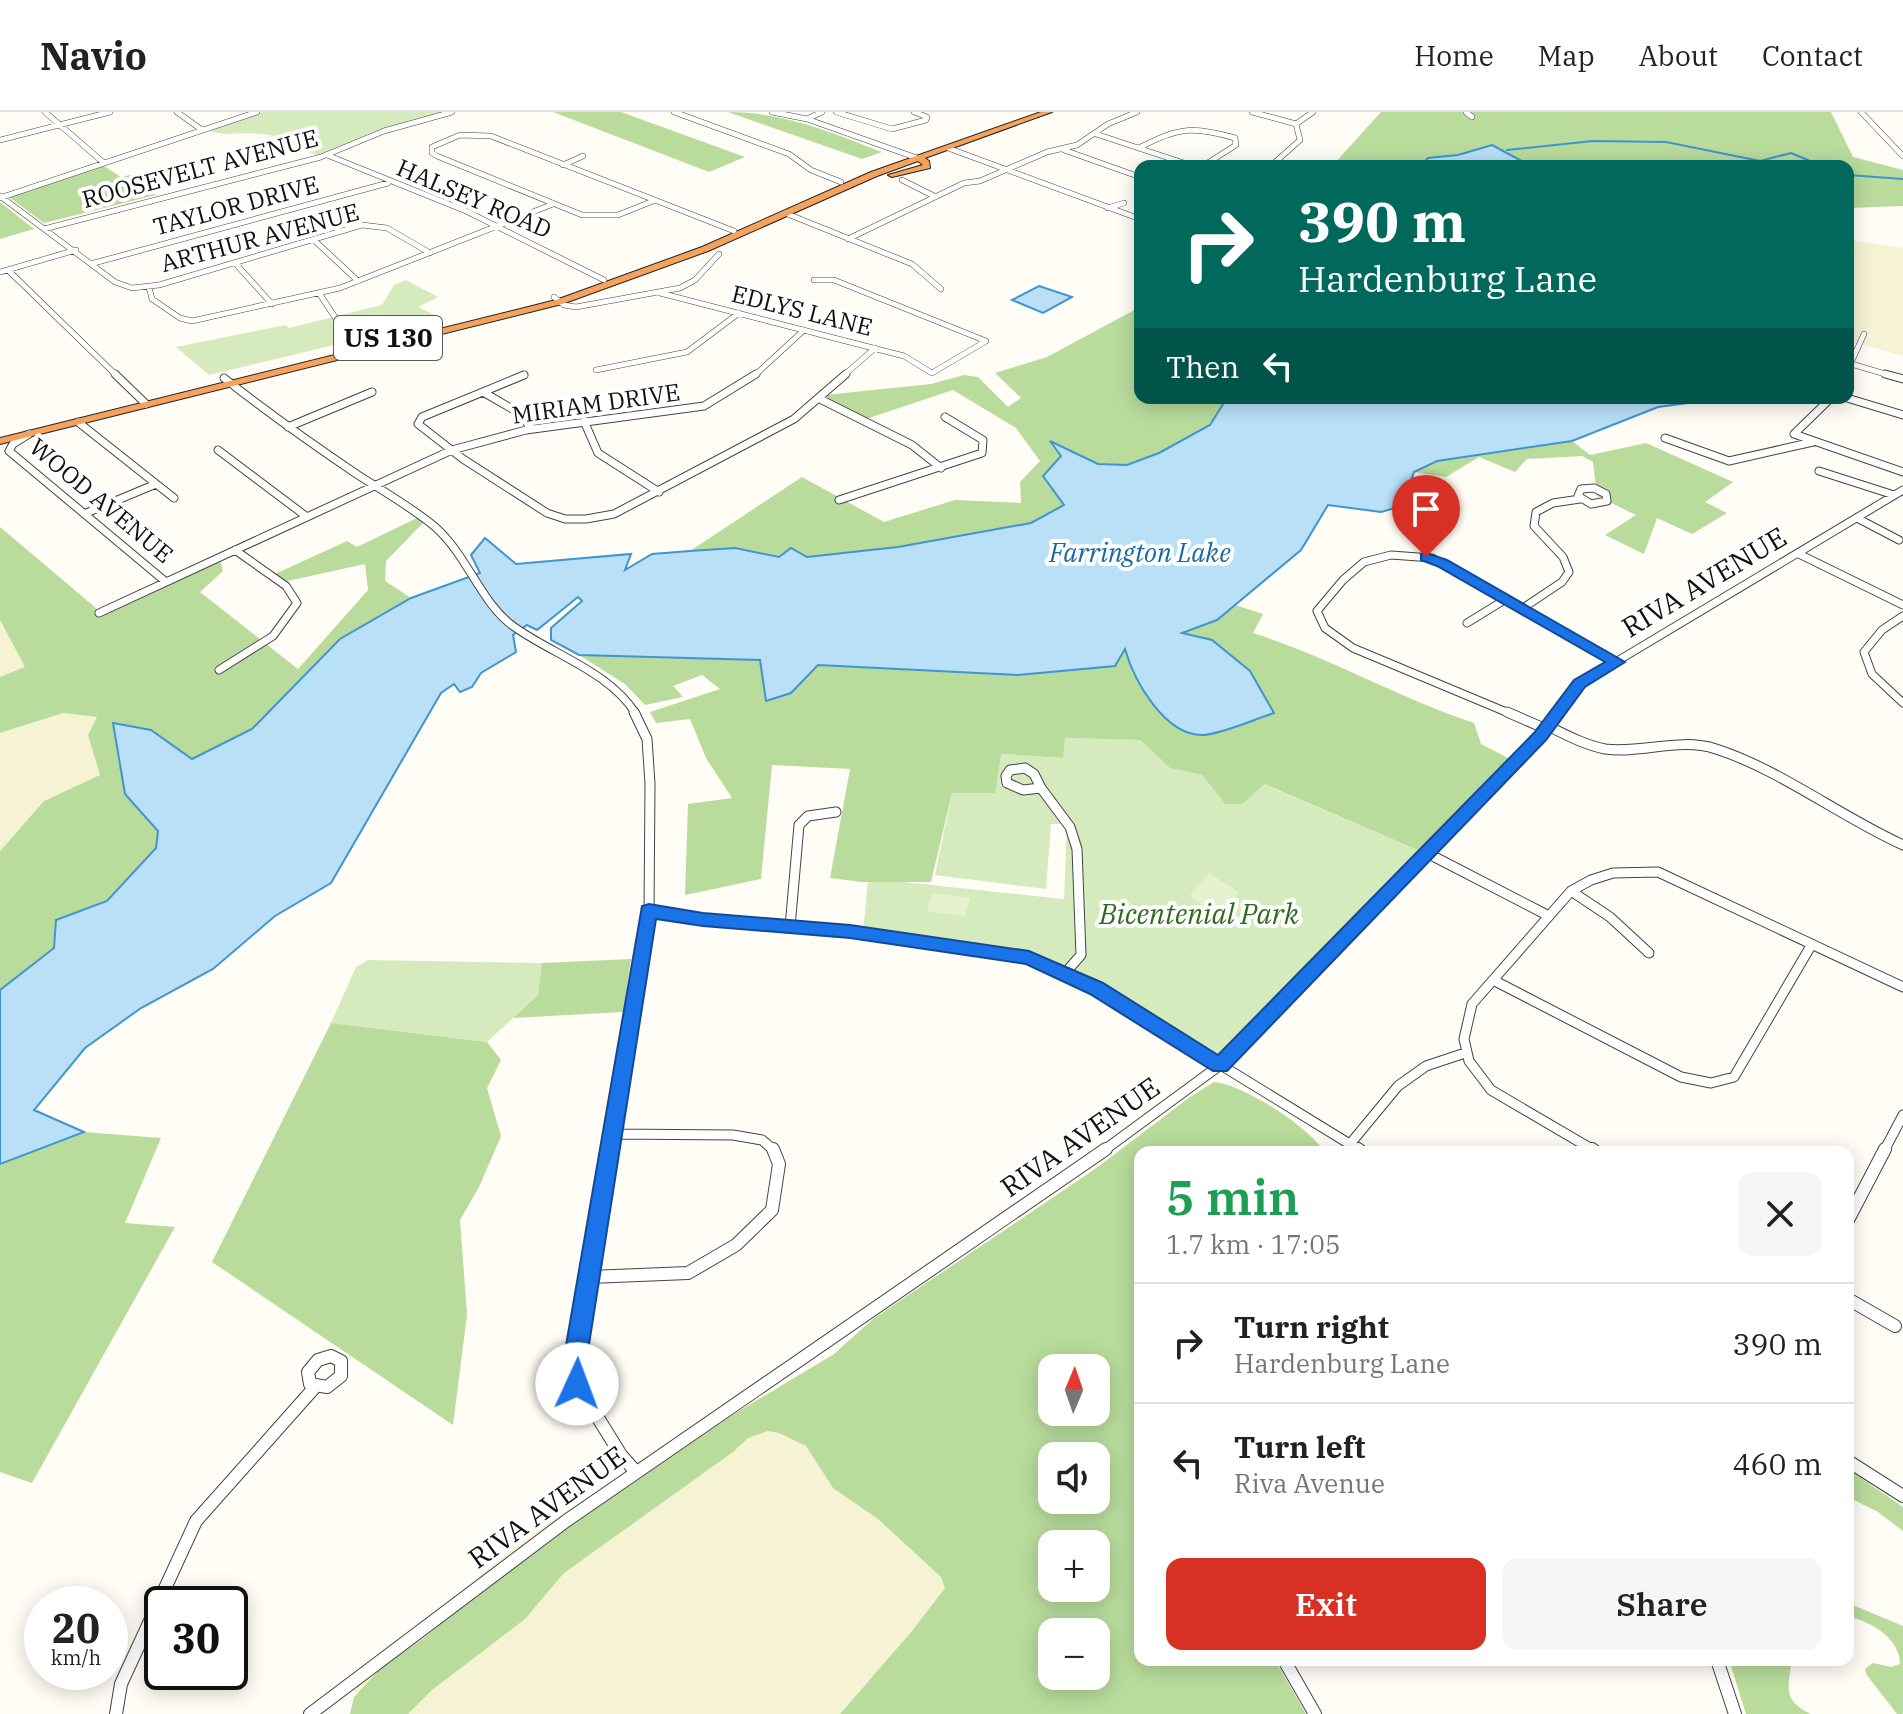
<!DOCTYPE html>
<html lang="en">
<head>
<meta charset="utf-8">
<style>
	body { margin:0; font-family:"IBM Plex Serif",serif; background:#f6f6f6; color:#222; height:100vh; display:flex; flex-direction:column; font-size:30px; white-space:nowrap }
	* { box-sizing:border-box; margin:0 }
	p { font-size:26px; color:#767676 }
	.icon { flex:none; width:44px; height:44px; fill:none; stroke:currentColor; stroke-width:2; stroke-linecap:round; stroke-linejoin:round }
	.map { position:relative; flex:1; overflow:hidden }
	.details { position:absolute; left:1134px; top:1034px; width:720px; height:520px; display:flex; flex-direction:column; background:#fff; border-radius:16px; box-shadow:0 4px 20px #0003 }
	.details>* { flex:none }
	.banner { position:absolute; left:1134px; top:48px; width:720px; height:244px; border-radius:16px; box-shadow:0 4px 20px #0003; background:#00695c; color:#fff; overflow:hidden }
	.needle { width:52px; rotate:2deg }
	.fabs { position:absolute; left:1038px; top:1242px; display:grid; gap:16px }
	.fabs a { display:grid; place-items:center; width:72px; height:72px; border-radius:16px; background:#fff; box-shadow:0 4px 20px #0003; font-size:40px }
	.speed { position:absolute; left:24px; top:1474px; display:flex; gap:16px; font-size:40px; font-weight:700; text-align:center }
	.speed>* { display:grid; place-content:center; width:104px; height:104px; border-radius:50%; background:#fff; box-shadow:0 4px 20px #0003; line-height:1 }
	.speed small { font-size:20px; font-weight:400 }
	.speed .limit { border:4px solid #111; border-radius:12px; background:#fff; color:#111 }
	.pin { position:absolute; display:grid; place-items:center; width:68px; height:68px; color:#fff; margin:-82px -34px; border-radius:50% 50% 50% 0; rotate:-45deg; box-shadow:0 0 8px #0007 }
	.pin .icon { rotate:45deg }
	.me { position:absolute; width:88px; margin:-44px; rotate:2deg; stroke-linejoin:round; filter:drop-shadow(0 0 6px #0008) }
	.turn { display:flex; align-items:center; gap:28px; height:168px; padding:0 32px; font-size:36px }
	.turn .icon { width:104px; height:104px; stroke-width:2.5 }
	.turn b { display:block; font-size:56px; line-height:68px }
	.then { display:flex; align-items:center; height:76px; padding:0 32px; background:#0003; gap:16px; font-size:30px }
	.round { display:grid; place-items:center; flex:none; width:84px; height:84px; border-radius:16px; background:#f6f6f6 }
	.head { display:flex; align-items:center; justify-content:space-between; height:136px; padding:0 32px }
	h1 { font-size:48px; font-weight:600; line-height:60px; color:#1e9e55 }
	.action { display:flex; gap:16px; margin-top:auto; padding:16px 32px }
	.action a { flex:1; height:92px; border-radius:16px; background:#d93025; color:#fff; font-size:32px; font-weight:600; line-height:92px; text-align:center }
	.action a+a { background:#f6f6f6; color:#222 }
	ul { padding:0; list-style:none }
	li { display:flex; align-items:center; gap:24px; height:120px; padding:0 32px; border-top:2px solid #e0e0e0 }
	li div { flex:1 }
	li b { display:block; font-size:30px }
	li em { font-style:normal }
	header { display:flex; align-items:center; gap:48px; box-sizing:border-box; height:112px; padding:0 40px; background:#fff; border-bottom:2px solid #e0e0e0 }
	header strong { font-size:38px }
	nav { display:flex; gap:44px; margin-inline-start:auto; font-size:28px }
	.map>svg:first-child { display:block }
</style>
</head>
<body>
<header>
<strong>Navio</strong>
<nav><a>Home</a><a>Map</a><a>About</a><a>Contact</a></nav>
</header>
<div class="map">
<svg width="1903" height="1602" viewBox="0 0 1903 1602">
	<rect width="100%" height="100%" fill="#fffdf5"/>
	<path fill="#f6f3d4" d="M 1848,128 L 1903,136 L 1903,244 L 1848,229 Z
		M 0,508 L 26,555 L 0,565 Z
		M 63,601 L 98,605 L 88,623 L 100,663 L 44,689 L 0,739 L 0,621 Z
		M 749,1282 L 963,1466 L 846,1602 L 370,1602 L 350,1573 L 525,1426 Z"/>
	<path fill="#d5ebbd" d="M 263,0 L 442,0 L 373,20 L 318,43 L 276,30 L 281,27 C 256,15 224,27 209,18 Z
		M 406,168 L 438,185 L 418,195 L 443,207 L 209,263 L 176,235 L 286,213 L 289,216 L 382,193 L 394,173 Z
		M 1065,626 L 1140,628 L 1170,656 L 1202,663 L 1225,692 L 1243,692 L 1263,672 L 1429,743 L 1220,943 L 1043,846 L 863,820 L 870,749 L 894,769 L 1064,787 L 1067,712 L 1051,712 L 1046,777 L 935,763 L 952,681 L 1001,642 L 1062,646 Z
		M 368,848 L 542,851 L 538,883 L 487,930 L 331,911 L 356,855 Z"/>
	<path fill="#b9dc9c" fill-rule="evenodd" d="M 553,0 L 621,0 L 745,45 L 709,60 Z
		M 728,0 C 784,0 830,20 882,40 L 862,47 Z
		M 1381,0 L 1831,0 L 1853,45 L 1903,58 L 1903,94 L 1848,96 L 1848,54 L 1531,54 L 1492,33 L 1458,43 L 1428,46 L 1422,54 L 1436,54 L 1332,54 Z
		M 104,54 L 121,65 L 148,59 L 149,61 L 140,64 L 156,83 L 44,111 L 9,85 Z
		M 0,90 L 34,117 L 0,127 Z
		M 1140,195 L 1140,286 L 1227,286 L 1210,313 L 1159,341 L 1127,353 L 1098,353 L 1051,331 L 1061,344 L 1065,393 L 1031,411 L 898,435 L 807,445 L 791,436 L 779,445 L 735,436 L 690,439 L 802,365 L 884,410 L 955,388 L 1021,391 L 1020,370 L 1040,349 L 1016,316 L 953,278 L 863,308 L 821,288 L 825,283 L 931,272 L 964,263 L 978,265 L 1008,295 L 1021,286 L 995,261 L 1047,245 Z
		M 1572,329 L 1590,343 L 1646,331 L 1733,370 L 1705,390 L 1727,401 L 1692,422 L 1657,406 L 1644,442 L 1605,423 L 1636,403 L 1597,384 L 1593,350 L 1582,344 L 1527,347 L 1515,360 L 1479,345 L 1446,365 L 1414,360 L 1437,349 Z
		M 419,405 L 425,409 L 386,449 L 385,469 L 411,486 L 340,527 L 252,617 L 191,647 L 151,618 L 125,682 L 159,719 L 156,736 L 107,789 L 56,808 L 54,836 L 0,878 L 0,739 L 44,689 L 100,663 L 88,623 L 97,605 L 63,601 L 0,621 L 0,565 L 25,555 L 0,508 L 0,415 L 97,497 L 152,478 L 219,444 L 223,459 L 200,480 L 298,557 L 368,478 L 365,452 L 283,470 L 275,462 L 347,429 L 357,435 Z
		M 1235,493 L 1263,502 L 1253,521 C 1329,545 1399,586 1474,611 L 1481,632 L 1510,647 L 1429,743 L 1264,672 L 1243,692 L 1225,692 L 1202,663 L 1170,656 L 1140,628 L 1065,626 L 1063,646 L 1001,642 L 995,681 L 952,681 L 931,770 L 862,770 L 830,766 L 850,657 L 772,653 L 761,767 L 685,783 L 688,692 L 732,686 L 706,646 L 690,607 L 656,611 L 650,600 L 720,577 L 702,563 L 673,574 L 683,585 L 645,593 L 625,572 L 579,543 L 760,548 L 766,588 L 791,581 L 817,553 L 1018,563 L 1115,554 L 1125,536 L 1274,601 L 1250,559 L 1212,528 L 1180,522 L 1217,508 Z
		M 631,847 L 623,900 L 513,906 L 538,883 L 542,851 Z
		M 331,911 L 487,930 L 501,948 L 487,976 L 501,1024 L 479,1075 L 460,1108 L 467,1203 L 453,1313 L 212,1150 Z
		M 1214,970 C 1242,972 1310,1015 1324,1040 L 1140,1040 L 1140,1548 L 1275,1548 L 1306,1602 L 840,1602 L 912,1519 L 945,1476 L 941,1465 L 878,1407 L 833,1376 L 806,1334 L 779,1321 L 768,1319 L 748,1326 L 733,1340 L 564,1461 L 525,1507 L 432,1578 L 408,1602 L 350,1602 L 354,1585 L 381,1556 L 424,1526 L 501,1461 L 691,1328 L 834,1242 L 873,1207 L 1095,1057 L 1190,985 ZM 1052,1256 L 1096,1256 L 1096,1300 L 1052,1300 ZM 1052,1344 L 1096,1344 L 1096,1388 L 1052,1388 ZM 1052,1432 L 1096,1432 L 1096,1476 L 1052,1476 ZM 1052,1520 L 1096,1520 L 1096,1564 L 1052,1564 Z
		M 84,1020 L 161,1026 L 125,1111 L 175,1115 L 32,1371 L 0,1360 L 0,1052 Z
		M 1848,1357 L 1903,1395 L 1903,1419 L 1878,1400 L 1848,1385 Z
		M 1848,1491 L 1903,1514 L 1903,1602 L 1897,1602 L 1866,1562 L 1865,1557 L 1873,1551 L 1891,1555 L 1900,1552 C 1900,1526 1871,1510 1848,1504 Z
		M 1729,1548 L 1792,1548 C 1788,1574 1782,1589 1811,1602 L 1746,1602 Z"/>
	<path fill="#e6f2cf" d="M 1209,761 L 1238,780 C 1226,806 1209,800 1190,784 Z
		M 932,781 L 970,786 L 965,804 L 927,799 Z"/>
	<path fill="#b9e0f7" stroke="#3f96cf" stroke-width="2" d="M 1492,33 L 1531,54 L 1420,54 L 1428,46 L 1458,43 Z
		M 1039,174 L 1072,185 L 1043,201 L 1012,188 Z
		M 1227,286 L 1725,286 L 1658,295 L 1572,329 L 1437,349 L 1414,360 L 1409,374 L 1432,396 L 1409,392 L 1381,400 L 1328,393 L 1301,438 L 1217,508 L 1182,521 L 1212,528 L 1250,559 L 1274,601 C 1255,607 1222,622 1203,623 C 1165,624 1134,569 1125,537 L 1115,554 L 1018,563 L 818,553 L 791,581 L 766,589 L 760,548 L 579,543 L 551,528 L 551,516 L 582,489 L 578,485 L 537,518 L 527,513 L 513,523 L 516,540 L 481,561 L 472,575 L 460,580 L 454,572 L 441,581 L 331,771 L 275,804 L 213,857 L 141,896 L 85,936 L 34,998 L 84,1020 L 0,1052 L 0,878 L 54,836 L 56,808 L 107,789 L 156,736 L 158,719 L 125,682 L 113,611 L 151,618 L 192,647 L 252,617 L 340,527 L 411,486 L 480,461 L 471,443 L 485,426 L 516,452 L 631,442 L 625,458 L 652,442 L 690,439 L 735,436 L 779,445 L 791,436 L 807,445 L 898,435 L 1031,411 L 1064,393 L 1043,364 L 1061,344 L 1050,329 L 1098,352 L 1127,353 L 1159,341 L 1210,313 Z"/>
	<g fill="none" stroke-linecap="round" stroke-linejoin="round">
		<path stroke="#3f96cf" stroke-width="2" d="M 1507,38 L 1593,29 L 1666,30 L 1760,49 L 1791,41 L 1822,54
			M 1848,63 L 1903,67"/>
		<g stroke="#444" stroke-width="6">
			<path id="minor-far3" d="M 45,0 L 104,51
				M 177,0 L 202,18
				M 674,0 L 789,42 L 811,58 L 841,70
				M 772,0 L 807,7 L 917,46
				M 836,0 L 892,17 L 926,8 L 927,5 L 914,0
				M 1252,0 L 1296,12
				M 1466,0 L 1472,5
				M 1861,0 L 1903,44
				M 807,7 L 822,0
				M 1296,12 L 1313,0
				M 1096,22 L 1193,54
				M 0,28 L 110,0
				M 948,36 L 1140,107
				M 1139,36 C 1178,15 1193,14 1235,26 L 1236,33 L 1203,54
				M 1064,38 L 1140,65
				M 327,43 L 466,99 L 604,168
				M 563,53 L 583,44
				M 1271,54 L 1300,28 L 1296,12
				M 902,68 L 934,84
				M 0,84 L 115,170 L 132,176 L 159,173 L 362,113 L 387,116 L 430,141
				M 0,86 L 257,0
				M 653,89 L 618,103 L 582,103 L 437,44 L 432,41 L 432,35 L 460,23 L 491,24 L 734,119
				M 1108,96 L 1124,91
				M 785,101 L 912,152 L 941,177
				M 44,117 L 321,45 L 384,19 L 452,0
				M 848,127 L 964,71 L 980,69 L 1047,40 L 1077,33 L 1108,12 L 1137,0
				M 314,128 L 358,169
				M 94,151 L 388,71
				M 235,151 L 272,192
				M 8,158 L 117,264
				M 0,160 L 76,138
				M 149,175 L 152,187 L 180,206 L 192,209 L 340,176 L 553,92
				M 319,181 L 354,234
				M 660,181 L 904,244 L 932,261 L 986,229 L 834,168 L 814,168
				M 554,185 L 564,193 L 576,195 L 680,176 L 695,168 L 719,142
				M 1848,251 L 1892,264
				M 1849,255 L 1864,222
				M 596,258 L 687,240 L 739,201
				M 754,264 L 804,218
				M 843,264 L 875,236"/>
		</g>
		<g stroke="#444" stroke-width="9">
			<path id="minor-far2" d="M 115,262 L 146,292
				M 1885,262 L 1903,267
				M 524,263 L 422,305 L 418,312 L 463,347 L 547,401 L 565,407 L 586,407 L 614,402 L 794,307 L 846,262
				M 224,266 C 267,300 312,332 358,363 C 383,379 411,395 434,414 C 467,442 480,490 513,514 C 553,543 609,559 636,602
				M 483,280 L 521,302 L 531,317
				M 1831,286 L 1794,322 L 1903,360
				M 1847,286 L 1903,303
				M 820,287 L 912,333 L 941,356
				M 584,309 L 598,341 L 659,380
				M 78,310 L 174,386
				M 288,315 L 372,280
				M 29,322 L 13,332 L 9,339 L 166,470
				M 1665,326 L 1729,349 L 1813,330
				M 218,338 L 307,405
				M 1819,359 L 1894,383
				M 1594,376 L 1606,382 L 1607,389 L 1591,392 L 1578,384 L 1581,377 Z
				M 839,388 L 982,341 L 983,328 L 945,305
				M 84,402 L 156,372
				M 1857,406 L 1899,428
				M 1799,442 L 1903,493
				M 1523,496 L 1562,470 L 1569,460 L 1563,445 L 1534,414 L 1536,400 L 1553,391 L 1580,387
				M 99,501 L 452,338 L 526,318 L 704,294 L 756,262
				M 1903,504 L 1882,518 L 1864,540 L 1872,562 L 1903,591
				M 1467,511 L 1506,487
				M 219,558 L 273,524 L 297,491 L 286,474 L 235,438
				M 1511,602 L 1353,536 L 1325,516 L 1317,499 L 1343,468 L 1364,450 L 1391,443 L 1432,446 L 1617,550
				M 1556,602 L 1579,572 L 1903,378"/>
		</g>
		<g stroke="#444" stroke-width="11">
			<path id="minor-far1" d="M 1507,600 L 1546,617
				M 1548,614 C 1566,623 1585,633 1605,637 C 1642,642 1679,625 1716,637 C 1779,657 1841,705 1903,733
				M 1025,656 L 1034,662 L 1041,676 L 1023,678 L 1007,671 L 1006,664 L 1010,658 Z
				M 1041,676 L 1070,715 L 1077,737 L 1081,843 L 1066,860
				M 1427,741 L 1549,804
				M 1571,779 L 1610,805 L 1649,841
				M 649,799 L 703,808 L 850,820 L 1040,849 L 1097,877 L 1361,1039
				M 790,815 L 799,713 L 808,704 L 836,700
				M 1493,868 L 1681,965 L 1711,971 L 1734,965 L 1812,832
				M 613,1022 L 733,1023 L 762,1028 L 775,1039
				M 1350,1032 L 1398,974 L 1426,954 L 1465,941
				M 609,1039 L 649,799 L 650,672 L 647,627 L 634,600
				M 1103,1039 L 1227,948 L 1540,624 L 1558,600
				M 1595,1039 L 1491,978 L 1469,949 L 1464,927 L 1472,892 L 1571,779 L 1591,768 L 1613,761 L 1658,760 L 1903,875
				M 1884,1039 L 1903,1003"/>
		</g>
		<g stroke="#444" stroke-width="14">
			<path id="minor" d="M 609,1037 L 575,1245 L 577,1272 L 621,1343 L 636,1360
				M 1358,1037 L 1362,1040
				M 1592,1037 L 1596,1040
				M 1848,1108 L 1885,1037
				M 590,1165 L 688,1161 L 736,1133 L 772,1098 L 779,1052 L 773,1037
				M 1848,1187 L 1895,1214
				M 331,1244 L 341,1249 L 341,1264 L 327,1275 L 310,1272 L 308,1260 L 318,1248 Z
				M 1848,1349 L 1903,1384
				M 1284,1548 L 1315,1602
				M 1717,1548 L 1735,1602
				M 116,1602 L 121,1572 L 196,1409 L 315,1275
				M 310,1602 L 566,1409 L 1106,1037"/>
		</g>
		<g stroke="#222" stroke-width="2">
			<path id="highway" d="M 1041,0 L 1052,0 L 925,46 L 929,49 L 930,56 L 892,65 L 888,63 L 923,53 L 918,49 L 877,64 L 708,139 L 562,192 L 0,332 L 0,326 L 556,188 L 702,135 L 871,60 Z"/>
		</g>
		<use href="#minor-far3" stroke="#fff" stroke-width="5"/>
		<use href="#minor-far2" stroke="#fff" stroke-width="7"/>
		<use href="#minor-far1" stroke="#fff" stroke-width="9"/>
		<use href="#minor" stroke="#fff" stroke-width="12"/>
		<use href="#highway" fill="#f5a25d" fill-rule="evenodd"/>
	</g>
	<path fill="#1a73e8" stroke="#114b97" stroke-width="2" d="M 1426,441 L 1447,448 L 1625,550 L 1585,575 L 1546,628 L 1227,959 L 1213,959 L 1090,882 L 1026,852 L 850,826 L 703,814 L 656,807 L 587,1245 L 588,1272 L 585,1279 L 577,1282 L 568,1279 L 564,1245 L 642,794 L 649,792 L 703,801 L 850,813 L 1029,839 L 1103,871 L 1218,943 L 1534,621 L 1574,568 L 1605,550 L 1437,454 L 1421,448 L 1421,442 Z"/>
	<g text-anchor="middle" stroke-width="8" stroke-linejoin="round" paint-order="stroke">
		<g font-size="24" fill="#111" stroke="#fff">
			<text transform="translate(200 57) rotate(-15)" y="8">ROOSEVELT AVENUE</text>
			<text transform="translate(474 87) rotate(23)" y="8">HALSEY ROAD</text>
			<text transform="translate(236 94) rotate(-15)" y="8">TAYLOR DRIVE</text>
			<text transform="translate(260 126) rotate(-15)" y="8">ARTHUR AVENUE</text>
			<text transform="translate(802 199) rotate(14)" y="8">EDLYS LANE</text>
			<text transform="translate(596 292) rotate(-8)" y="8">MIRIAM DRIVE</text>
			<text transform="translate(101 389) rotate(40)" y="8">WOOD AVENUE</text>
		</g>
		<rect fill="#fff" stroke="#585858" stroke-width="2" x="334" y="204" width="108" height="44" rx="6"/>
		<g font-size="26" font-weight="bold" fill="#111">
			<text x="388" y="235">US 130</text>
		</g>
		<g font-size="26" font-style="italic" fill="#1768a6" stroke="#fff">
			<text x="1140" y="450">Farrington Lake</text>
		</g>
		<g font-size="28" fill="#111" stroke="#fff">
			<text transform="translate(1704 470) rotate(-31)" y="10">RIVA AVENUE</text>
			<text transform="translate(1080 1025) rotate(-35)" y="10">RIVA AVENUE</text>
			<text transform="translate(547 1395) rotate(-36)" y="10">RIVA AVENUE</text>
		</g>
		<g font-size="28" font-style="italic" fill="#2f6b1f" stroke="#fff">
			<text x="1199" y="812">Bicentenial Park</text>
		</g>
	</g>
</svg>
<div class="fabs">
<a><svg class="needle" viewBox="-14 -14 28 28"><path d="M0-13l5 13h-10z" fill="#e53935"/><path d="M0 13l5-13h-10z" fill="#767676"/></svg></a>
<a><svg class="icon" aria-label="sound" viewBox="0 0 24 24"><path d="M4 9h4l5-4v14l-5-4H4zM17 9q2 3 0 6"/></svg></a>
<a>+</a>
<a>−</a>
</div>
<div class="speed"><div>20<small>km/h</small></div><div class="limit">30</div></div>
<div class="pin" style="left:1426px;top:445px;background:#d93025"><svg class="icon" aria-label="arrive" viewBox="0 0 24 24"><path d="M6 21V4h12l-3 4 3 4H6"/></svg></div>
<svg class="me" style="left:577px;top:1272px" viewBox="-20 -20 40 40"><circle r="19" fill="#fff"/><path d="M0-13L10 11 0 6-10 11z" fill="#1a73e8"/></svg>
<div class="banner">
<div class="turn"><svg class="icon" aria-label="right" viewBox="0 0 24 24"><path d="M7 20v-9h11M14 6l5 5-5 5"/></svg><div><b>390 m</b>Hardenburg Lane</div></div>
<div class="then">Then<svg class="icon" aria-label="left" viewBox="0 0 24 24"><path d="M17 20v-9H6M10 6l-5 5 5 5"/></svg></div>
</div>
<section class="details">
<div class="head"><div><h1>5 min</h1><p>1.7 km · 17:05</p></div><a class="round"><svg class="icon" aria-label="close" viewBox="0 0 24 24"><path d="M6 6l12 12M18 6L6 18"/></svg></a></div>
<ul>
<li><svg class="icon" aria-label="right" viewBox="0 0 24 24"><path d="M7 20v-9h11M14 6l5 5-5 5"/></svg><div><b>Turn right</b><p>Hardenburg Lane</p></div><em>390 m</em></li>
<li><svg class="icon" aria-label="left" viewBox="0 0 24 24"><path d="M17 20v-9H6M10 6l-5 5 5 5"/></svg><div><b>Turn left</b><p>Riva Avenue</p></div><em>460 m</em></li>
</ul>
<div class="action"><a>Exit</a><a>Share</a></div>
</section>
</div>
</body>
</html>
